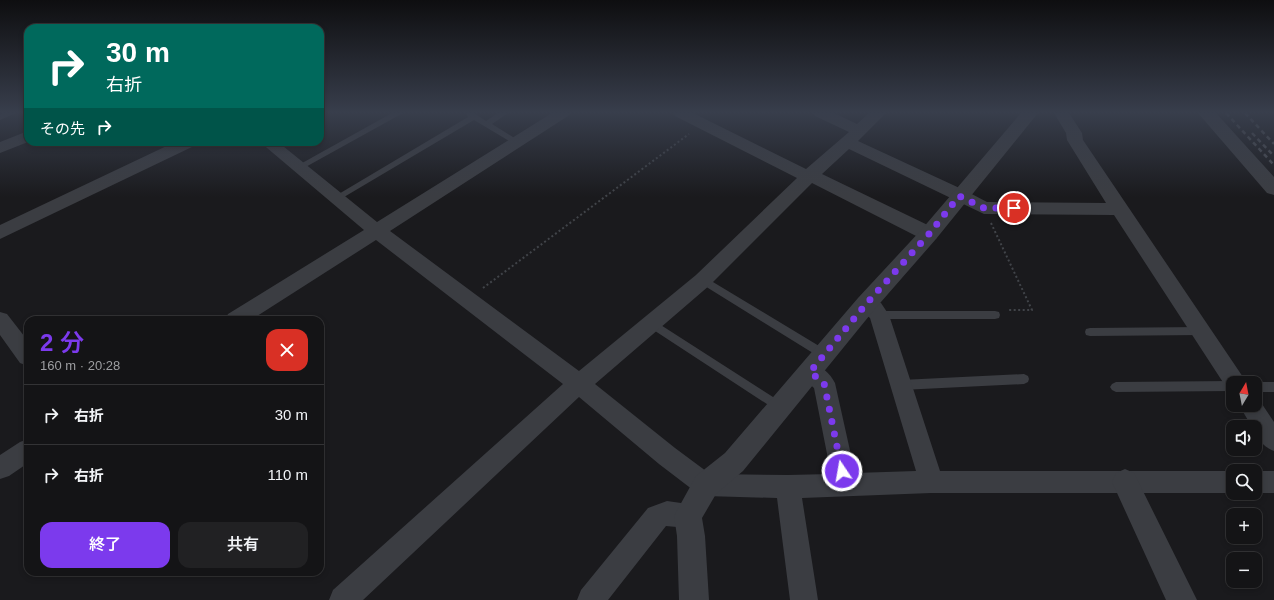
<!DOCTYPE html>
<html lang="ja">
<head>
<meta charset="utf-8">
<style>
	body { margin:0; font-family:Arial,"Noto Sans JP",sans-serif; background:#212123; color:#f1f3f6; height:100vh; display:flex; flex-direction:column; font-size:15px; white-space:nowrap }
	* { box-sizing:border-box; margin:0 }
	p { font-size:13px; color:#9d9ea1 }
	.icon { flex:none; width:22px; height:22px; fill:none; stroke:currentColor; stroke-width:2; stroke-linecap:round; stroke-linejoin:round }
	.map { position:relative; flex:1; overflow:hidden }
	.side { position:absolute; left:24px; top:316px; width:300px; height:260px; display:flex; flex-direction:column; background:#141416; border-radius:12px; box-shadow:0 2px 6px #0003,0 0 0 1px #333335 }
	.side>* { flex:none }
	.guide { position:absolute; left:24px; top:24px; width:300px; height:122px; border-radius:12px; box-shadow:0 2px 6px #0003,0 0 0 1px #333335; background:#00695c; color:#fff; overflow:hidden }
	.needle { width:26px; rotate:10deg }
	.tools { position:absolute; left:1226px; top:376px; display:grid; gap:8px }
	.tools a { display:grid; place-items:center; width:36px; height:36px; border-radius:8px; background:#141416; box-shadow:0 2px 6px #0003,0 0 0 1px #333335; font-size:20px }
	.pin { position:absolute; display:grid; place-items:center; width:34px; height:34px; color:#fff; margin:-17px; border:2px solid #fff; border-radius:50%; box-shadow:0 1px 4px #0007 }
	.me { position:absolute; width:44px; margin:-22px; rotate:348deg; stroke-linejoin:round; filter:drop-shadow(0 0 3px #0008) }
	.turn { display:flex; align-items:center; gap:14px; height:84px; padding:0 16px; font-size:18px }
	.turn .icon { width:52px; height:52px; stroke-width:2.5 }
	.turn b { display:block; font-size:28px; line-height:34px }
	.then { display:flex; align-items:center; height:38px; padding:0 16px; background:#0003; gap:8px; font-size:15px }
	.round { display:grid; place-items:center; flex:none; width:42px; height:42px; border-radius:12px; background:#212123 }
	.overview { display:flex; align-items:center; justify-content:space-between; height:68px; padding:0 16px }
	h1 { font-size:24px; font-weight:600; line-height:30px; color:#7c3aed }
	.action { display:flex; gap:8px; margin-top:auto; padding:8px 16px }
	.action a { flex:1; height:46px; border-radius:12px; background:#7c3aed; color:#fff; font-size:16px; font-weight:600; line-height:46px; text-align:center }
	.action a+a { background:#212123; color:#f1f3f6 }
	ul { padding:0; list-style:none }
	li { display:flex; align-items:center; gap:12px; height:60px; padding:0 16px; border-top:1px solid #333335 }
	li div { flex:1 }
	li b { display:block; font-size:15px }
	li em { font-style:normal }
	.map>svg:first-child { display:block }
</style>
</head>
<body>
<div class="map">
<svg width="1274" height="600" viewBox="0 0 1274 600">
	<rect width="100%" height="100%" fill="#1a1a1d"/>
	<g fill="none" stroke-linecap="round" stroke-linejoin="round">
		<path stroke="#414449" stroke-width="2" stroke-dasharray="2 2.5" stroke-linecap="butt" d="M 991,223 L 1032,310 L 1009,310
			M 483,288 L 689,134"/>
		<path fill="#3b3d42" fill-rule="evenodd" d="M 4,113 L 16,113 L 0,120 L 0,115 Z
			M 392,113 L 403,113 L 302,169 L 296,169 L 295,167 Z
			M 474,113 L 486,121 L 498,113 L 508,113 L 492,124 L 521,142 L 520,144 L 514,144 L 474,120 L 339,200 L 336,201 L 332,198 L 468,117 L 466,113 Z
			M 703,276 L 829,352 L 830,355 L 829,358 L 825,359 L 821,358 L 700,283 L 698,280 L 700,277 Z
			M 879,311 L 995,311 L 999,312 L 1000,315 L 999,318 L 995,319 L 879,319 L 875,318 L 874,315 L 875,312 Z
			M 653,320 L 784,404 L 786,407 L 784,410 L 780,412 L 776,410 L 649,327 L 648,324 L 649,321 Z
			M 1202,327 L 1206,328 L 1207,331 L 1206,334 L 1202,335 L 1090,336 L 1086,335 L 1085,332 L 1086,329 L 1090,328 Z
			M 1024,374 L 1028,376 L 1029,379 L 1028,382 L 1024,384 L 901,390 L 897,388 L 895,385 L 897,382 L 901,380 Z
			M 1233,381 L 1237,383 L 1233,383 L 1233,391 L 1116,392 L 1112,390 L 1110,387 L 1112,384 L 1116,382 Z
			M 1255,382 L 1274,382 L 1274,392 L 1255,392 L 1255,383 L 1253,383 Z"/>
		<path fill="#3b3d42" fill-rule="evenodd" d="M 552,113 L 570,113 L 568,116 L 390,231 L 579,371 L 696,275 L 797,178 L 675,116 L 673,113 L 693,113 L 806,169 L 849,132 L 815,116 L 813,113 L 834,113 L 857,124 L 869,113 L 886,113 L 858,141 L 966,191 L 987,202 L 1106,203 L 1067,140 L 1066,133 L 1054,113 L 1069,113 L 1082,133 L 1083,140 L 1247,383 L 1233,383 L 1233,391 L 1228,390 L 1114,215 L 984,214 L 849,149 L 822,174 L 936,229 L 938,234 L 936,239 L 929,240 L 922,239 L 812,183 L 710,285 L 595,384 L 675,448 L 710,474 L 788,475 L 831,474 L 814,388 L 803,378 L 800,372 L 803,366 C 817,361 829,371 835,383 L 855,473 L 916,471 L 870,318 L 859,309 L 856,304 L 859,299 L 866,296 L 881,303 L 889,315 L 940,471 L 1233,471 L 1234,493 L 931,493 L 802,498 L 818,600 L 790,600 L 777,498 L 706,496 L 697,493 L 659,464 L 579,397 L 363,600 L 329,600 L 333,590 L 563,384 L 376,240 L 251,320 L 225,320 L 228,314 L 364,230 L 260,142 L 278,142 L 377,222 Z
			M 28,131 L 28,142 L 0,153 L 0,142 Z
			M 175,142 L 196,142 L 194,146 L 0,239 L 0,225 Z
			M 0,312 L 7,314 L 28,341 L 28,366 L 20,363 L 0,335 Z
			M 1255,397 L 1258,398 L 1274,422 L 1274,451 C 1265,448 1255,438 1255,427 L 1252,427 L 1239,405 L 1255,405 Z
			M 28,439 L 28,463 L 9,476 L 0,479 L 0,455 L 20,442 Z
			M 1254,471 L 1274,471 L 1274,493 L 1254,493 Z
			M 667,501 L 688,504 L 697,507 L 701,516 L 697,525 L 688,528 L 666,526 L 608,600 L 577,600 L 581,590 L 648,508 Z"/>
		<path fill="#3b3d42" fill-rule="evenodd" d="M 1021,113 L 1038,113 L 936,239 L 874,310 L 743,471 L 716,494 L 702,518 L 705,536 L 709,600 L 679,600 L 677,536 L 674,516 L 696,476 L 725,453 L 858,298 L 922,229 Z
			M 1198,113 L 1216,113 L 1274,177 L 1274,195 L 1267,193 Z
			M 1125,469 L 1134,473 L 1197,600 L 1166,600 L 1112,482 L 1116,473 Z"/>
		<path stroke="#4e5157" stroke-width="2.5" stroke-dasharray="4.5 3.5" stroke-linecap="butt" d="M 1226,113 L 1274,165
			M 1245,113 L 1274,144
			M 1252,133 L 1274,156"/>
	</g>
	<linearGradient id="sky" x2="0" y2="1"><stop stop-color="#0e0e10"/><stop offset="0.57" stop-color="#383e4c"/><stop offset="1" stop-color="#383e4c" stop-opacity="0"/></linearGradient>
	<rect width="1274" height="197" fill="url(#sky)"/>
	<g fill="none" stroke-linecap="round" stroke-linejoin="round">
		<path stroke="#7c3aed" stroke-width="7" stroke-dasharray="0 12.6" d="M 842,471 L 824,383 L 810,372 L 866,304 L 929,234 L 959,196 L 984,208 L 1014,208"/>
	</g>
</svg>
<div class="tools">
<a><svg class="needle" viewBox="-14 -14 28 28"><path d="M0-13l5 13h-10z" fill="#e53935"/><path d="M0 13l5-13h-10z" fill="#9d9ea1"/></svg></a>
<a><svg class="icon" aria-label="sound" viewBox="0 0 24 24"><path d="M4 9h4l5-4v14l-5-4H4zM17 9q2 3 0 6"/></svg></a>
<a><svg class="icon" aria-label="search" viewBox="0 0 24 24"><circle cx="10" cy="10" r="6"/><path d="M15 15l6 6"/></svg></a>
<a>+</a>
<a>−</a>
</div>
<div class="pin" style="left:1014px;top:208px;background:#d93025"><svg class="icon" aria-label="arrive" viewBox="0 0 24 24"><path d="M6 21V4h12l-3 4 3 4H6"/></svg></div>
<svg class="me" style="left:842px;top:471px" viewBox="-20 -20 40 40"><circle r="17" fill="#7c3aed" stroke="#fff" stroke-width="3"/><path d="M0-11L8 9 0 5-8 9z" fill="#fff"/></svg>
<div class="guide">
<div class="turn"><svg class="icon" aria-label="right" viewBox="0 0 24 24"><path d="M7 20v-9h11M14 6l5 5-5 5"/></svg><div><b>30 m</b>右折</div></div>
<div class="then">その先<svg class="icon" aria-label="right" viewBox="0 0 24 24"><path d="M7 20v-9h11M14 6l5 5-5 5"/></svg></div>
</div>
<section class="side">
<div class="overview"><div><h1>2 分</h1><p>160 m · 20:28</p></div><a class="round" style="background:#d93025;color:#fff"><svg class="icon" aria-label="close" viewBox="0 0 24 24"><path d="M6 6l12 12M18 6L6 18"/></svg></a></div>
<ul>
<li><svg class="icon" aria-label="right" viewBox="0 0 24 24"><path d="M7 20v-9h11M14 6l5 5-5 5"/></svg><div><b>右折</b></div><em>30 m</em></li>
<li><svg class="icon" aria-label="right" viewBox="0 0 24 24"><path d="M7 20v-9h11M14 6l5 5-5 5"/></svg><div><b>右折</b></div><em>110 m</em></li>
</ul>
<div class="action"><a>終了</a><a>共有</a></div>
</section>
</div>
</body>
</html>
